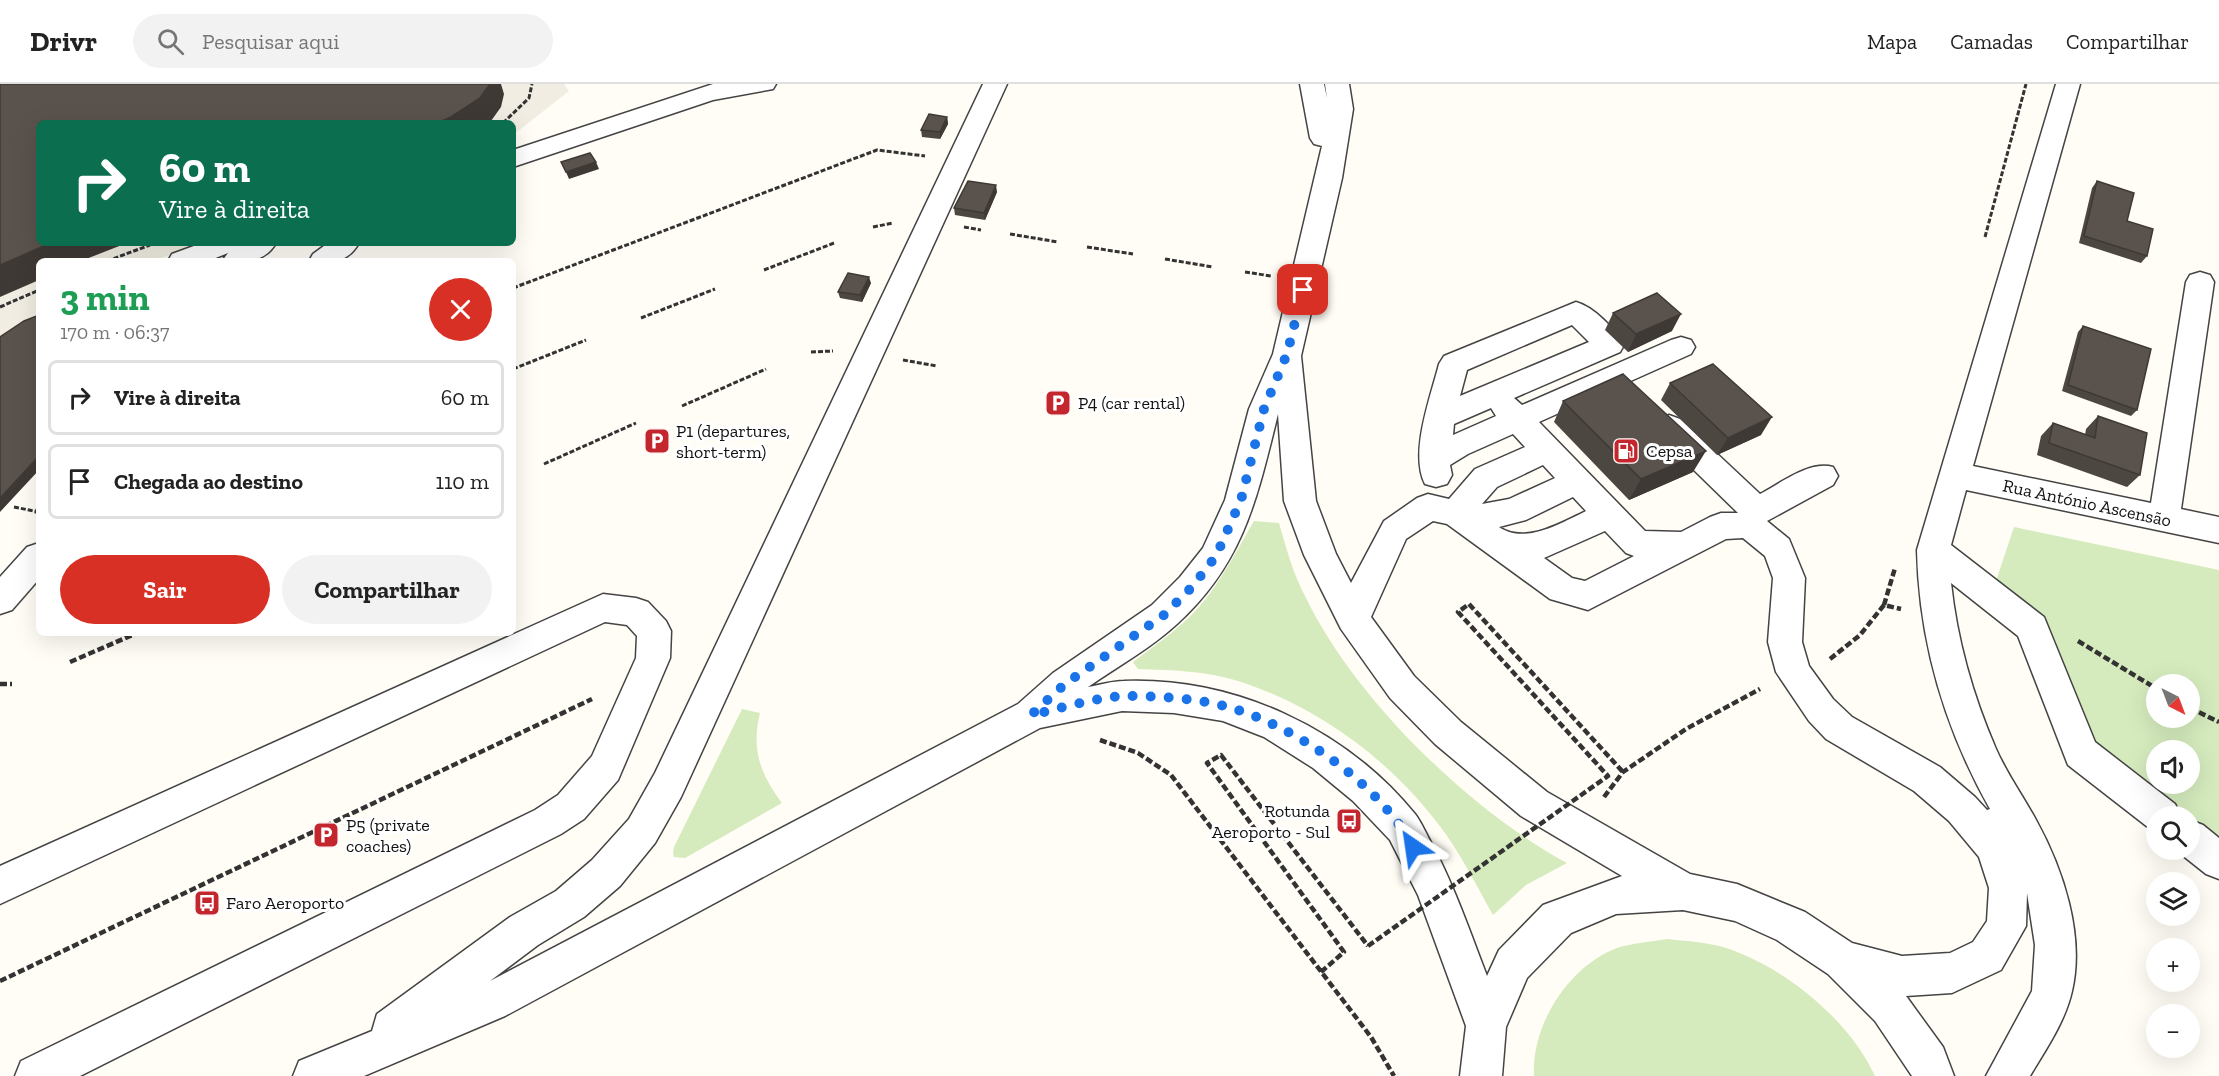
<!DOCTYPE html>
<html lang="pt">
<head>
<meta charset="utf-8">
<style>
	body { margin:0; font-family:"Zilla Slab",serif; background:#f2f2f2; color:#222; height:100vh; display:flex; flex-direction:column; font-size:22px; white-space:nowrap }
	* { box-sizing:border-box; margin:0 }
	p { font-size:20px; color:#767676 }
	.icon { flex:none; width:33px; height:33px; fill:none; stroke:currentColor; stroke-width:2; stroke-linecap:round; stroke-linejoin:round }
	.map { position:relative; flex:1; overflow:hidden }
	.panel { position:absolute; left:36px; top:174px; width:480px; height:378px; display:flex; flex-direction:column; background:#fff; border-radius:9px; box-shadow:0 6px 24px #0002 }
	.panel>* { flex:none }
	.hud { position:absolute; left:36px; top:36px; width:480px; height:126px; border-radius:9px; box-shadow:0 6px 24px #0002; background:#0b6e4f; color:#fff; overflow:hidden }
	.needle { width:39px; rotate:138deg }
	.buttons { position:absolute; left:2146px; top:590px; display:grid; gap:12px }
	.buttons a { display:grid; place-items:center; width:54px; height:54px; border-radius:50%; background:#fff; box-shadow:0 6px 24px #0002; font-size:30px }
	.pin { position:absolute; display:grid; place-items:center; width:51px; height:51px; color:#fff; margin:-26px; border-radius:12px; box-shadow:0 3px 9px #0006 }
	.me { position:absolute; width:66px; margin:-33px; rotate:328deg; stroke-linejoin:round; filter:drop-shadow(0 0 4px #0008) }
	.turn { display:flex; align-items:center; gap:21px; height:126px; padding:0 24px; font-size:27px }
	.turn .icon { width:78px; height:78px; stroke-width:2.5 }
	.turn b { display:block; font-size:42px; line-height:51px }
	.round { display:grid; place-items:center; flex:none; width:63px; height:63px; border-radius:32px; background:#f2f2f2 }
	.summary { display:flex; align-items:center; justify-content:space-between; height:102px; padding:0 24px }
	h1 { font-size:36px; font-weight:700; line-height:45px; color:#1e9e55 }
	.cta { display:flex; gap:12px; margin-top:auto; padding:12px 24px }
	.cta a { flex:1; height:69px; border-radius:36px; background:#d93025; color:#fff; font-size:24px; font-weight:700; line-height:69px; text-align:center }
	.cta a+a { background:#f2f2f2; color:#222 }
	ul { padding:0; list-style:none }
	li { display:flex; align-items:center; gap:18px; height:75px; margin:0 12px 9px; padding:0 12px; border:3px solid #e0e0e0; border-radius:9px }
	li div { flex:1 }
	li b { display:block; font-size:22px }
	li em { font-style:normal }
	header { display:flex; align-items:center; gap:36px; box-sizing:border-box; height:84px; padding:0 30px; background:#fff; border-bottom:2px solid #e0e0e0 }
	header strong { font-size:28px }
	nav { display:flex; gap:33px; margin-inline-start:auto; font-size:21px }
	.search { width:420px; height:54px; background:#f2f2f2; display:flex; align-items:center; gap:15px; box-sizing:border-box; padding:0 21px; border-radius:33px; color:#767676; font-size:22px }
	.map>svg:first-child { display:block }
</style>
</head>
<body>
<header>
<strong>Drivr</strong>
<div class="search"><svg class="icon" aria-label="search" viewBox="0 0 24 24"><circle cx="10" cy="10" r="6"/><path d="M15 15l6 6"/></svg>Pesquisar aqui</div>
<nav><a>Mapa</a><a>Camadas</a><a>Compartilhar</a></nav>
</header>
<div class="map">
<svg width="2219" height="992" viewBox="0 0 2219 992">
	<rect width="100%" height="100%" fill="#fffdf5"/>
	<path fill="#d5ebbd" fill-rule="evenodd" d="M 1254,437 L 1279,439 C 1286,464 1293,489 1305,512 C 1354,614 1468,725 1567,779 L 1526,801 L 1493,831 C 1476,801 1460,768 1439,741 C 1389,675 1317,622 1238,597 C 1206,587 1172,586 1138,585 L 1133,578 C 1158,559 1185,541 1204,517 C 1224,492 1238,464 1254,437 Z
		M 2014,443 L 2219,486 L 2219,777 L 2190,754 L 2190,732 L 2162,732 L 2081,669 L 2032,543 L 1991,512 ZM 2157,600 L 2190,600 L 2190,633 L 2157,633 ZM 2157,666 L 2190,666 L 2190,699 L 2157,699 Z
		M 742,625 L 760,629 C 751,665 760,690 782,719 L 685,774 L 674,773 L 673,769 L 674,763 Z
		M 1667,855 C 1685,857 1705,858 1723,863 C 1782,881 1849,935 1875,992 L 1534,992 C 1531,941 1569,882 1617,864 C 1632,859 1651,858 1667,855 Z"/>
	<path fill="#f1ede2" d="M 501,0 L 564,0 L 569,7 L 513,51 L 513,39 L 487,39 L 504,10 Z
		M 127,159 L 199,159 L 154,177 L 81,177 Z
		M 39,196 L 39,240 L 0,258 L 0,213 Z"/>
	<g fill="none" stroke-linecap="round" stroke-linejoin="round">
		<g stroke="#444" stroke-width="3">
			<path id="minor" d="M 713,0 L 776,0 L 773,5 L 713,16 L 513,83 L 513,66 Z
				M 983,0 L 1007,0 L 681,713 L 655,759 L 620,802 L 584,833 L 538,861 L 490,897 L 1018,620 L 1053,589 L 1152,521 L 1180,493 L 1203,464 L 1225,416 L 1249,325 L 1273,270 L 1322,62 L 1314,60 L 1310,54 L 1300,0 L 1324,0 L 1327,14 L 1325,0 L 1349,0 L 1353,25 L 1342,94 L 1301,272 L 1316,417 L 1336,470 L 1351,499 L 1384,437 L 1417,414 L 1428,410 L 1449,415 L 1475,385 L 1525,363 L 1513,350 L 1468,370 L 1450,381 L 1452,391 L 1447,400 L 1436,403 L 1425,400 C 1409,369 1431,312 1439,280 L 1444,272 L 1576,218 C 1594,223 1615,245 1624,261 L 1620,268 L 1514,314 L 1522,321 L 1671,256 L 1681,253 L 1691,256 L 1695,263 L 1691,270 L 1539,338 L 1645,447 L 1681,448 L 1710,433 L 1721,429 L 1738,429 L 1658,351 L 1654,343 L 1658,335 L 1669,331 L 1680,335 L 1760,410 C 1781,399 1810,376 1833,383 L 1838,392 L 1833,401 L 1767,437 L 1789,455 L 1805,494 L 1802,558 L 1809,582 L 1833,615 L 1852,633 L 1940,683 L 1975,713 L 1987,726 L 1990,725 C 1945,645 1919,558 1917,466 L 2056,0 L 2080,0 L 1973,382 L 2151,419 L 2186,198 L 2190,191 L 2200,188 L 2210,191 L 2214,198 L 2181,425 L 2219,433 L 2219,459 L 1966,406 L 1951,461 L 2044,533 L 2095,658 L 2175,720 L 2181,732 L 2157,732 L 2157,747 L 2149,744 L 2068,681 L 2018,552 L 1951,499 C 1957,556 1973,612 1996,665 C 2007,690 2023,712 2036,736 C 2063,785 2085,851 2072,907 C 2065,938 2046,965 2030,992 L 1986,992 L 2032,907 L 2035,861 L 2027,809 L 2026,842 L 2001,886 L 1952,909 L 1906,912 L 1943,963 L 1954,992 L 1912,992 L 1875,937 L 1828,890 L 1777,856 L 1735,837 L 1683,826 L 1616,830 L 1571,849 L 1527,894 L 1506,943 L 1502,992 L 1460,992 L 1466,942 L 1418,811 L 1390,756 L 1353,717 L 1313,684 L 1264,653 L 1223,637 L 1174,629 L 1122,627 L 1040,644 L 505,932 L 364,992 L 293,992 L 299,977 L 372,947 L 377,930 L 510,833 L 556,807 L 592,776 L 629,735 L 655,689 ZM 1572,241 L 1589,258 L 1460,312 L 1467,286 ZM 1491,324 L 1496,332 L 1453,351 L 1454,340 ZM 1278,330 L 1284,417 L 1304,471 L 1341,545 L 1390,614 L 1435,660 L 1521,732 L 1622,792 L 1543,821 L 1499,866 L 1487,892 C 1470,848 1455,804 1433,762 C 1427,752 1422,739 1415,730 C 1345,644 1234,593 1124,597 C 1112,597 1100,601 1088,603 C 1117,583 1151,564 1177,540 C 1244,479 1257,414 1278,330 ZM 1543,381 L 1555,394 L 1509,415 L 1482,420 L 1497,403 ZM 1573,413 L 1586,427 C 1561,439 1525,461 1499,443 L 1526,436 ZM 1433,437 L 1447,440 L 1550,515 L 1588,526 L 1726,455 L 1743,454 L 1765,472 L 1773,494 L 1768,558 L 1776,588 L 1809,637 L 1826,655 L 1914,707 L 1949,737 L 1979,773 L 1989,804 L 1987,837 L 1973,858 L 1950,869 L 1902,872 L 1852,859 L 1805,828 L 1737,800 L 1690,790 L 1547,708 L 1461,638 L 1414,592 L 1371,533 L 1406,455 ZM 1605,447 L 1626,469 L 1634,472 L 1585,497 L 1572,494 L 1544,474 Z
				M 202,159 L 241,159 L 240,161 L 244,159 L 276,159 C 264,180 244,177 222,177 L 228,169 L 208,177 L 168,177 L 172,170 Z
				M 328,159 L 359,159 C 346,181 332,177 309,177 L 313,170 Z
				M 39,459 L 39,495 L 12,526 L 0,530 L 0,493 L 27,463 Z
				M 603,510 L 636,514 L 648,518 L 666,537 L 671,547 L 670,574 L 618,696 L 584,735 L 561,750 L 80,992 L 15,992 L 21,977 L 535,726 L 558,711 L 592,672 L 636,574 L 637,552 L 627,541 L 605,538 L 0,820 L 0,782 Z
				M 2190,736 L 2203,741 L 2219,754 L 2219,795 L 2206,790 L 2177,767 L 2190,765 Z"/>
		</g>
		<path stroke="#333" stroke-width="3" stroke-dasharray="5 2" stroke-linecap="butt" d="M 503,39 L 529,14 L 532,0
			M 873,143 L 893,139
			M 964,143 L 981,146
			M 1010,150 L 1058,158
			M 1985,153 L 2026,0
			M 1087,163 L 1133,170
			M 1165,175 L 1213,183
			M 107,177 L 150,161
			M 764,186 L 834,159
			M 1245,188 L 1271,192
			M 513,204 L 877,66 L 925,72
			M 0,223 L 39,206
			M 641,234 L 715,205
			M 811,268 L 833,267
			M 903,276 L 937,282
			M 513,285 L 586,256
			M 682,322 L 766,285
			M 544,380 L 636,339
			M 14,423 L 39,428"/>
		<path stroke="#333" stroke-width="4.5" stroke-dasharray="7 3" stroke-linecap="butt" d="M 35,427 L 39,428
			M 1884,521 L 1895,484
			M 2078,557 L 2157,605
			M 1830,575 L 1860,551 L 1884,521 L 1901,525
			M 70,578 L 137,549
			M 0,600 L 12,600
			M 2190,624 L 2219,638
			M 1100,656 L 1138,669 L 1171,691 L 1371,953 L 1394,992
			M 1604,713 L 1623,688 L 1686,645 L 1760,605
			M 1321,888 L 1344,868 L 1207,679 L 1221,671 L 1368,862
			M 0,897 L 592,615"/>
		<use href="#minor" fill="#fff" fill-rule="evenodd"/>
		<path stroke="#333" stroke-width="4.5" stroke-dasharray="7 3" stroke-linecap="butt" d="M 1368,862 L 1608,692 L 1458,528 L 1469,520 L 1623,688"/>
	</g>
	<path fill="#4d4742" d="M 947,33 L 948,40 L 940,55 L 922,53 L 921,46 Z
		M 2097,97 L 2127,137 L 2147,172 L 2141,179 L 2079,159 L 2092,104 Z
		M 997,108 L 985,136 L 955,131 L 954,124 Z
		M 871,199 L 862,218 L 840,214 L 838,208 Z
		M 1613,229 L 1672,247 L 1628,268 L 1605,246 Z
		M 2083,242 L 2137,326 L 2131,332 L 2062,307 L 2078,248 Z
		M 1670,299 L 1761,351 L 1717,371 L 1661,316 Z
		M 1563,317 L 1693,388 L 1629,416 L 1554,338 Z
		M 2098,332 L 2140,391 L 2127,403 L 2037,371 L 2041,352 L 2053,339 L 2085,351 L 2086,345 Z"/>
	<path fill="#3f3936" d="M 490,0 L 501,0 L 504,10 L 501,23 L 491,37 L 487,39 L 437,39 Z
		M 947,33 L 948,40 L 940,55 L 940,48 Z
		M 596,78 L 599,85 L 569,95 L 566,88 Z
		M 996,101 L 997,108 L 985,136 L 984,129 Z
		M 51,159 L 127,159 L 81,177 L 39,177 L 39,196 L 0,213 L 0,181 Z
		M 869,193 L 871,199 L 862,218 L 860,211 Z
		M 1681,230 L 1672,247 L 1628,268 L 1636,250 Z
		M 1772,333 L 1761,351 L 1717,371 L 1728,354 Z
		M 1706,367 L 1693,388 L 1629,416 L 1641,395 Z
		M 39,372 L 39,386 L 0,428 L 0,414 Z"/>
	<path fill="#5a524d" stroke="#3f3936" stroke-width="1.5" d="M 0,0 L 490,0 L 480,14 L 451,33 L 437,39 L 39,39 L 39,159 L 51,159 L 0,181 Z
		M 929,30 L 947,33 L 940,48 L 921,46 Z
		M 590,69 L 596,78 L 566,88 L 561,78 Z
		M 968,97 L 996,101 L 984,129 L 954,124 Z
		M 2097,97 L 2134,109 L 2127,137 L 2153,145 L 2147,172 L 2084,152 Z
		M 848,189 L 869,193 L 860,211 L 838,208 Z
		M 1657,209 L 1681,230 L 1636,250 L 1613,229 Z
		M 39,231 L 39,372 L 0,414 L 0,253 L 24,237 Z
		M 2083,242 L 2151,265 L 2137,326 L 2068,301 Z
		M 1713,280 L 1772,333 L 1728,354 L 1670,299 Z
		M 1623,290 L 1706,367 L 1641,395 L 1563,317 Z
		M 2098,332 L 2147,349 L 2140,391 L 2049,359 L 2053,339 L 2095,354 Z"/>
	<g fill="none" stroke-linecap="round" stroke-linejoin="round">
		<path stroke="#1a73e8" stroke-width="10" stroke-dasharray="0 18" d="M 1303,206 L 1287,270 L 1264,325 L 1241,416 L 1216,472 L 1192,503 L 1164,531 L 1065,600 L 1031,631 C 1059,625 1097,613 1124,612 C 1157,612 1193,614 1224,622 C 1293,640 1380,700 1413,763"/>
	</g>
	<defs>
		<g id="parking-square" transform="scale(1.35)"><rect x="-9" y="-9" width="18" height="18" rx="4" fill="#c4262e" stroke="#fff"/><path d="M-3.5-5.5H1a3.5 3.5 0 0 1 0 7H-1V5.5H-3.5ZM-1-3.4V-.6H.8a1.4 1.4 0 0 0 0-2.8Z" fill="#fff"/></g>
		<g id="fuel-square" transform="scale(1.35)"><rect x="-9" y="-9" width="18" height="18" rx="4" fill="#c4262e" stroke="#fff"/><path d="M-5.5-6h7V0h2V4h1.3V-2.5L3-4.5l.8-.8L6-3V5H2.5V1h-1V6h-7ZM-4.2-4.7v3.2H.2V-4.7Z" fill="#fff"/></g>
		<g id="bus-square" transform="scale(1.35)"><rect x="-9" y="-9" width="18" height="18" rx="4" fill="#c4262e" stroke="#fff"/><path d="M-5-6H5V4H4V6H2V4H-2V6H-4V4H-5ZM-3.5-4V0h7V-4ZM-3.5 1.2v1.5H-2V1.2ZM2 1.2v1.5H3.5V1.2Z" fill="#fff"/></g>
	</defs>
	<g fill-rule="evenodd">
		<use href="#parking-square" x="1058" y="319"/>
		<use href="#parking-square" x="657" y="357"/>
		<use href="#fuel-square" x="1626" y="367"/>
		<use href="#bus-square" x="1349" y="737"/>
		<use href="#parking-square" x="326" y="751"/>
		<use href="#bus-square" x="207" y="819"/>
	</g>
	<g text-anchor="middle" stroke-width="6" stroke-linejoin="round" paint-order="stroke">
		<g font-size="18" fill="#111" stroke="#fff" text-anchor="start">
			<text x="1078" y="325">P4 (car rental)</text>
			<text x="676" y="353">P1 (departures,<tspan x="676" dy="21">short-term)</tspan></text>
			<text x="1646" y="373">Cepsa</text>
			<text x="1330" y="733" text-anchor="end">Rotunda<tspan x="1330" dy="21">Aeroporto - Sul</tspan></text>
			<text x="346" y="747">P5 (private<tspan x="346" dy="21">coaches)</tspan></text>
			<text x="226" y="825">Faro Aeroporto</text>
		</g>
		<g font-size="18" fill="#111" stroke="#fff">
			<text transform="translate(2087 419) rotate(12)" y="6">Rua António Ascensão</text>
		</g>
	</g>
</svg>
<div class="buttons">
<a><svg class="needle" viewBox="-14 -14 28 28"><path d="M0-13l5 13h-10z" fill="#e53935"/><path d="M0 13l5-13h-10z" fill="#767676"/></svg></a>
<a><svg class="icon" aria-label="sound" viewBox="0 0 24 24"><path d="M4 9h4l5-4v14l-5-4H4zM17 9q2 3 0 6"/></svg></a>
<a><svg class="icon" aria-label="search" viewBox="0 0 24 24"><circle cx="10" cy="10" r="6"/><path d="M15 15l6 6"/></svg></a>
<a><svg class="icon" aria-label="layers" viewBox="0 0 24 24"><path d="M12 4l9 5-9 5-9-5zM3 14l9 5 9-5"/></svg></a>
<a>+</a>
<a>−</a>
</div>
<div class="pin" style="left:1303px;top:206px;background:#d93025"><svg class="icon" aria-label="arrive" viewBox="0 0 24 24"><path d="M6 21V4h12l-3 4 3 4H6"/></svg></div>
<svg class="me" style="left:1413px;top:763px" viewBox="-20 -20 40 40"><path d="M0-17L14 15 0 8-14 15z" fill="#1a73e8" stroke="#fff" stroke-width="4"/></svg>
<div class="hud">
<div class="turn"><svg class="icon" aria-label="right" viewBox="0 0 24 24"><path d="M7 20v-9h11M14 6l5 5-5 5"/></svg><div><b>60 m</b>Vire à direita</div></div>
</div>
<section class="panel">
<div class="summary"><div><h1>3 min</h1><p>170 m · 06:37</p></div><a class="round" style="background:#d93025;color:#fff"><svg class="icon" aria-label="close" viewBox="0 0 24 24"><path d="M6 6l12 12M18 6L6 18"/></svg></a></div>
<ul>
<li><svg class="icon" aria-label="right" viewBox="0 0 24 24"><path d="M7 20v-9h11M14 6l5 5-5 5"/></svg><div><b>Vire à direita</b></div><em>60 m</em></li>
<li><svg class="icon" aria-label="arrive" viewBox="0 0 24 24"><path d="M6 21V4h12l-3 4 3 4H6"/></svg><div><b>Chegada ao destino</b></div><em>110 m</em></li>
</ul>
<div class="cta"><a>Sair</a><a>Compartilhar</a></div>
</section>
</div>
</body>
</html>
